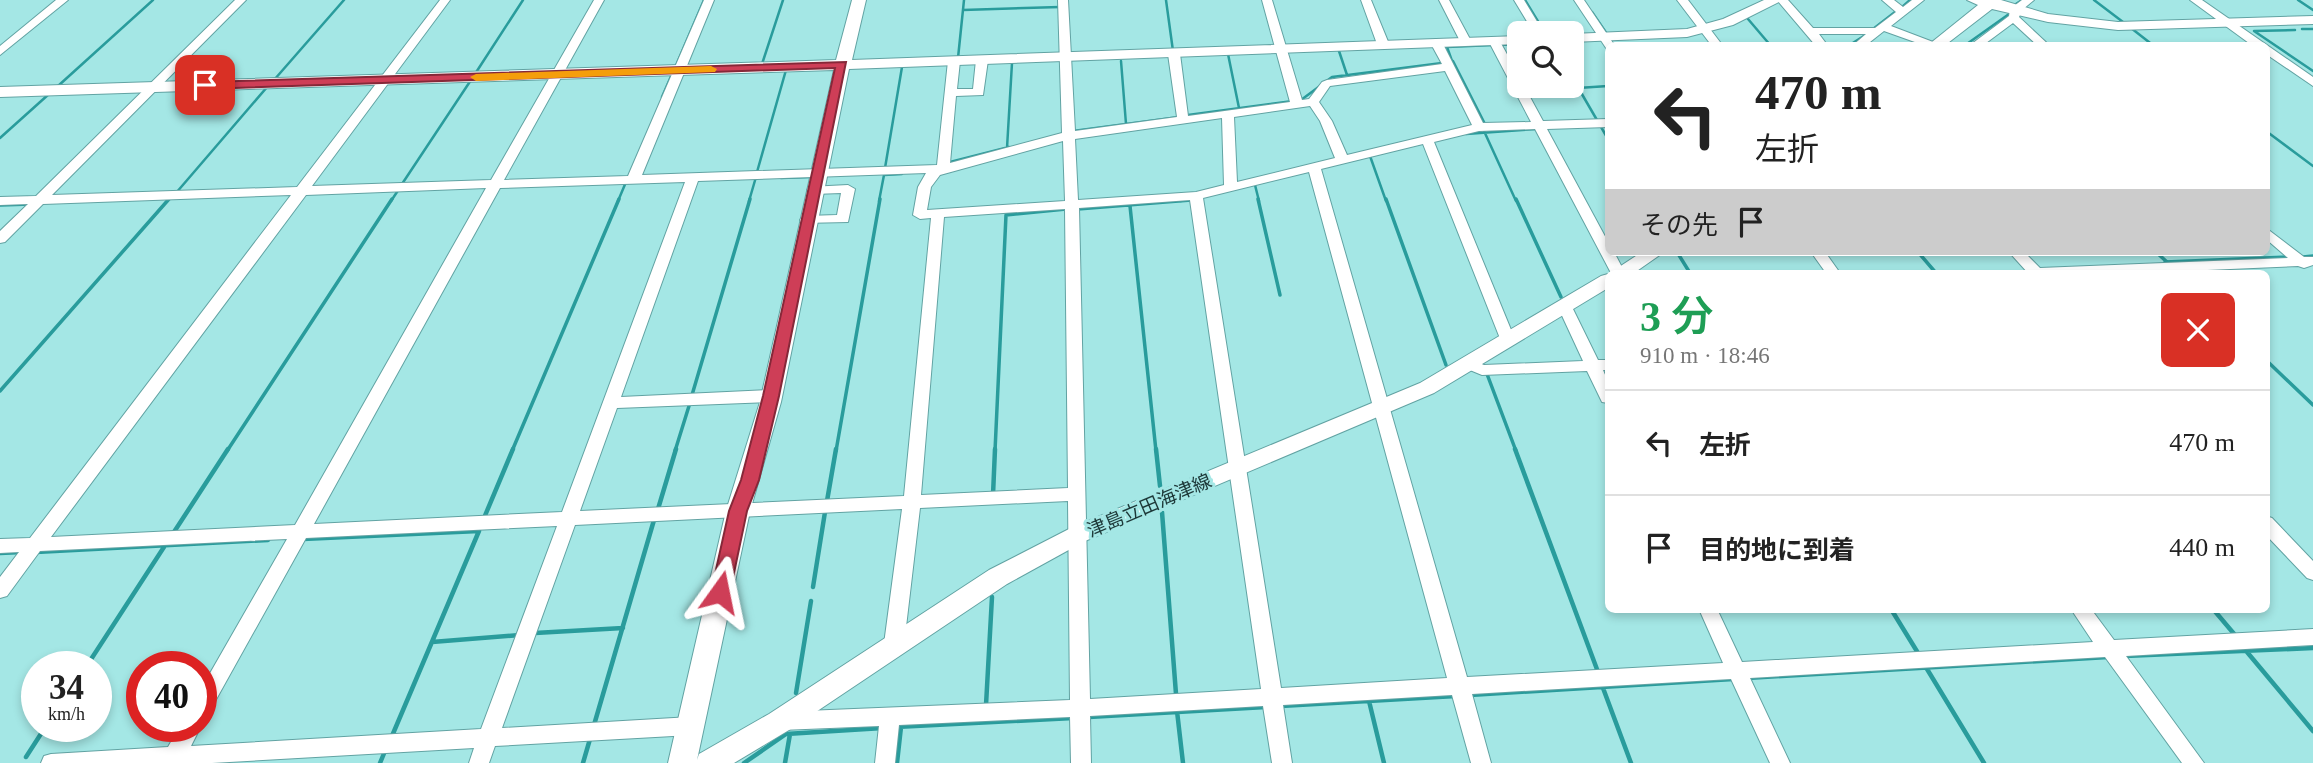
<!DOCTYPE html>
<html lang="ja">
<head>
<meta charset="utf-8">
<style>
	body { margin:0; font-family:"Times New Roman","Noto Sans JP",serif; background:#f2f2f2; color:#222; height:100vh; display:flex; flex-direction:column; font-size:26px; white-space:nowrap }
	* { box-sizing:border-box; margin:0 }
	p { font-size:23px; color:#767676 }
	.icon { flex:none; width:38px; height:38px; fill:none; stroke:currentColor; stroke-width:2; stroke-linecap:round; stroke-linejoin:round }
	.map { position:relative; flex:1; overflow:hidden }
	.details { position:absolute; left:1605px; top:270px; width:665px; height:343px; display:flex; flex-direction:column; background:#fff; border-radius:10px; box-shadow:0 4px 10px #0003 }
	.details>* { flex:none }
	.guide { position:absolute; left:1605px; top:42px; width:665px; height:214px; border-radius:10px; box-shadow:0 4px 10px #0003; background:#fff; color:#222; overflow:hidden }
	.tools { position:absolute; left:1507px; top:21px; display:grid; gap:14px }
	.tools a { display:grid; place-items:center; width:77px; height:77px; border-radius:10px; background:#fff; box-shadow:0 4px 10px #0003; font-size:35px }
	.speed { position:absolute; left:21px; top:651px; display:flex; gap:14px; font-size:35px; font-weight:700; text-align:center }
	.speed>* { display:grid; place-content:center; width:91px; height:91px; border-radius:50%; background:#fff; box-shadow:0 4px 10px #0003; line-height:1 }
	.speed small { font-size:18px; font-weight:400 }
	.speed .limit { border:10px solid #d22; background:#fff; color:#111 }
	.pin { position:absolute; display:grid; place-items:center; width:60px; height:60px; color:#fff; margin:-30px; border-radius:14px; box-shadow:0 4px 10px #0006 }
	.me { position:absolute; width:77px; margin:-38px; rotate:12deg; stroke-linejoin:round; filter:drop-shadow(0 0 5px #0008) }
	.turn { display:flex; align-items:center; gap:24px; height:147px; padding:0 35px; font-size:32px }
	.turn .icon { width:91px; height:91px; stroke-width:2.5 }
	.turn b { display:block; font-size:49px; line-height:60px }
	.then { display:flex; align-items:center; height:66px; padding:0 35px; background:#0003; gap:14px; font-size:26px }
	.round { display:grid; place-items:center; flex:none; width:74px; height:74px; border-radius:10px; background:#f2f2f2 }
	.headline { display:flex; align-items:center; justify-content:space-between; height:119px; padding:0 35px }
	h1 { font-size:42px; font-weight:600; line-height:52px; color:#1e9e55 }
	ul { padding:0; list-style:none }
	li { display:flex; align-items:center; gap:21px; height:105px; padding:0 35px; border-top:2px solid #e0e0e0 }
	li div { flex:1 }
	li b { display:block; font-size:26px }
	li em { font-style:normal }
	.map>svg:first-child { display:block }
</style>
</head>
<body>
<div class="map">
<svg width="2313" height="763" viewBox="0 0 2313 763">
	<rect width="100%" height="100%" fill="#a4e7e5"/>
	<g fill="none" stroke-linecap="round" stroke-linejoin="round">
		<path stroke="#299c9c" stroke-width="2.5" d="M 1166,0 L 1173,51
			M 1525,0 L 1545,33
			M 2094,0 L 2123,22
			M 2298,0 L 2313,10
			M 2013,6 L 2022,0
			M 1901,8 L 1910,0
			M 963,10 L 1060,7
			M 1592,12 L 1607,34
			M 1748,19 L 1771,46
			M 2131,28 L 2154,46
			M 1873,29 L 1895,12
			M 2302,29 L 2313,29
			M 2295,30 L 2254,31 L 2313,71
			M 1500,45 L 1519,44
			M 1848,46 L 1867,34
			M 1964,46 L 2009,14
			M 1338,48 L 1347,75
			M 1228,54 L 1239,108
			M 958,58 L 964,0
			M 1121,61 L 1126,124
			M 1452,61 L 1447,47 L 1493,45
			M 1453,61 L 1485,124
			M 762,64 L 783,0
			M 675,68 L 704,0
			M 475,74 L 523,0
			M 1572,77 L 1608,139
			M 274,80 L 344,0
			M 58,86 L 153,0
			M 1578,88 L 1608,86
			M 662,97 L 672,74
			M 1301,100 L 1332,77 L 1442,63
			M 1188,115 L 1293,101
			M 1073,131 L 1179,117
			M 1484,131 L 1516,201
			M 2266,131 L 2313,166
			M 1466,134 L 1536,129
			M 0,138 L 49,94
			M 1007,148 L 1012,63
			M 1370,156 L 1386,201
			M 950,162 L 1009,147
			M 885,168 L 902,67
			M 757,172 L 786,70
			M 781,178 L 810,177
			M 402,184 L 471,80
			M 1255,185 L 1259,201
			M 176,193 L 268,86
			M 391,201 L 399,189
			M 618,201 L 626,182
			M 749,201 L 756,177
			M 879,201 L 884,175 L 902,174
			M 1180,201 L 1191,200"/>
		<path stroke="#299c9c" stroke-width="3.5" d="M 1258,199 L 1280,295
			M 1386,199 L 1446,365
			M 1516,199 L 1561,297
			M 0,205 L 31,204
			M 1130,206 L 1156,451
			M 1078,209 L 1191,200
			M 1677,252 L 1690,273
			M 1918,252 L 1936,273
			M 2156,252 L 2167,262
			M 2303,257 L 2313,256
			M 2165,262 L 2289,257
			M 2266,360 L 2313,405
			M 1487,374 L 1516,451
			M 0,391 L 169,199
			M 692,395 L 750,199
			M 227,451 L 392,199
			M 512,451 L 619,199
			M 675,451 L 689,406
			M 836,451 L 880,199
			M 995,451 L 1006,215 L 1066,209"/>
		<path stroke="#299c9c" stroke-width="4.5" d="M 1156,449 L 1160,486
			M 1515,449 L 1598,672
			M 993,495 L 995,449
			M 827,501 L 836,449
			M 658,509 L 676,449
			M 1162,512 L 1176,694
			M 484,518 L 513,449
			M 174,532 L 228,449
			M 303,539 L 479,531
			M 36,552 L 268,540
			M 0,553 L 22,552
			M 813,587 L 825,512
			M 1891,609 L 1918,653
			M 2213,609 L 2235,635
			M 535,633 L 623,628
			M 432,642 L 520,635
			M 2247,652 L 2313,731
			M 2125,656 L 2313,648
			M 86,667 L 164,547
			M 1927,669 L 1984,763
			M 1747,678 L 2108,657
			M 1603,688 L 1631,763
			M 796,693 L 811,601
			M 1470,695 L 1733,679
			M 1369,701 L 1384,763
			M 986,705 L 992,597
			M 1281,706 L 1456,696
			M 1177,711 L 1183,763
			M 1089,717 L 1266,707
			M 594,725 L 654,520
			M 896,727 L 1073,718
			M 392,736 L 479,531
			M 26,757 L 46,726
			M 380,763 L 385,751
			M 583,763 L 590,739
			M 744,763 L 786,734 L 883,728
			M 785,763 L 790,734
			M 897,763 L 901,727"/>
		<g stroke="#62a3a3" stroke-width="2">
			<path id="street" d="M 56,0 L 68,0 L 0,55 L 0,46 Z
				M 235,0 L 246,0 L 52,195 L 297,187 L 440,0 L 450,0 L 312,186 L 491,180 L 594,0 L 604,0 L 504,180 L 628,176 L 704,0 L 714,0 L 642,175 L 937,165 L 948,61 L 954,58 L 960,61 L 957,89 L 973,89 L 976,60 L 982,57 L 988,60 L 983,95 L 956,96 L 950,163 L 1062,133 L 1058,0 L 1068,0 L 1075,131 L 1177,117 L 1168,54 L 1174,51 L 1180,54 L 1188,116 L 1290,102 L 1262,0 L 1272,0 L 1302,100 L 1309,99 L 1322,82 L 1327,80 L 1442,64 L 1430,42 L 1436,39 L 1442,42 L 1483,123 L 1531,122 L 1488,40 L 1498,38 L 1519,76 L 1519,86 L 1524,86 L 1543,121 L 1608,119 L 1608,127 L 1547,129 L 1608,242 L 1608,252 L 1614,252 L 1625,273 L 1611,273 L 1535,129 L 1479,131 L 1434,142 L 1516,342 L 1508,347 L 1503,346 L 1423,144 L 1321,169 L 1467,677 L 1723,663 L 1699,609 L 1717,609 L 1742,662 L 2093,642 L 2071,609 L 2091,609 L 2114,640 L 2313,629 L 2313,645 L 2126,656 L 2204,763 L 2182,763 L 2105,657 L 1750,678 L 1790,763 L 1770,763 L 1731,679 L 1472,694 L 1491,763 L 1471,763 L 1452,695 L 1283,705 L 1292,763 L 1272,763 L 1263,706 L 1090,716 L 1091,763 L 1071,763 L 1070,717 L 899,725 L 895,763 L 875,763 L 879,726 L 781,730 L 774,727 L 771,721 L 774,715 L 781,712 L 1070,700 L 1068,501 L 920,508 L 904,644 L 901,650 L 894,652 L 887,650 L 884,644 L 902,509 L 575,525 L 502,728 L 691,717 L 698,720 L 701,726 L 698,732 L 691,735 L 495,746 L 489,763 L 469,763 L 474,748 L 212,763 L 41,763 L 44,756 L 51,754 L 168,747 L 180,726 L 201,726 L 191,746 L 481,729 L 557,526 L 306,538 L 208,714 L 201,717 L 201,689 L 287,539 L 40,551 L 7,596 L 0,598 L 0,577 L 19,552 L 0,553 L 0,539 L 30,538 L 291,195 L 43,204 L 5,242 L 0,243 L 0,231 L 28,204 L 0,205 L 0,197 L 36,196 ZM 1445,71 L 1472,125 L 1347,155 L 1332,121 L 1319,102 L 1330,86 ZM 1310,106 L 1320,121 L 1335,158 L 1237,182 L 1234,117 ZM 1222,118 L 1224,185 L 1196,192 L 1078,200 L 1075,139 ZM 1063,141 L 1065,201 L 927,210 L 931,187 L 940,175 ZM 1309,172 L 1447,678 L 1281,688 L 1203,198 ZM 926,173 L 918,187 L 913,215 L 920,219 L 931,218 L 904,496 L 580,511 L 617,408 L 771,402 L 779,396 L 771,390 L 621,397 L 698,181 ZM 685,182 L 562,512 L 314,524 L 500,188 ZM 486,188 L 295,525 L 51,537 L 306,195 ZM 1190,200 L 1261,689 L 1090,699 L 1079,208 ZM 1065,209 L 1068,488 L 921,495 L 944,217 Z
				M 1361,0 L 1371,0 L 1389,44 L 1387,46 L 1377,44 Z
				M 1439,0 L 1449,0 L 1471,41 L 1469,43 L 1461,43 Z
				M 1514,0 L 1524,0 L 1544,33 L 1534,33 Z
				M 1574,0 L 1584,0 L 1615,46 L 1608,46 L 1608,49 L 1606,48 Z
				M 1677,0 L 1688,0 L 1723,46 L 1712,46 Z
				M 1777,0 L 1788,0 L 1813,28 L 1875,28 L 1896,12 L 1882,0 L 1894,0 L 1903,7 L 1912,0 L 1924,0 L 1891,26 L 1941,45 L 1926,46 L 1884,31 L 1865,46 L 1852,46 L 1866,34 L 1819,34 L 1828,46 L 1816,46 Z
				M 2022,0 L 2034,0 L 2022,10 L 2019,17 L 2050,46 L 2038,46 L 2013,23 L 1982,46 L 1969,46 L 2009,16 L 2010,9 Z
				M 2190,0 L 2202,0 L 2313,77 L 2313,86 L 2266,54 L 2266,46 L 2253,46 Z
				M 848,185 L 855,189 L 848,222 L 802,223 L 800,220 L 802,217 L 807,216 L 837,215 L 841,193 L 814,194 L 807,190 L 809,187 Z
				M 2266,228 L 2304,257 L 2313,257 L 2313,265 L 2304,268 L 2298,266 L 2138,273 L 2028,273 L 2009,252 L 2024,252 L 2040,268 L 2288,258 L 2266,239 Z
				M 1811,252 L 1825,252 L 1840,273 L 1826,273 Z
				M 1565,302 L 1572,307 L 1598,360 L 1608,360 L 1608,370 L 1603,370 L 1608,382 L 1608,403 L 1602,402 L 1587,371 L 1482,375 L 1465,368 L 1462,364 L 1465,360 L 1470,359 L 1484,365 L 1583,361 L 1558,307 Z
				M 2266,516 L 2272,518 L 2313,561 L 2313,580 L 2307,578 L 2266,535 Z"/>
		</g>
		<g stroke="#62a3a3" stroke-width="2">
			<path id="secondary" d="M 852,0 L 866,0 L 852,60 L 1519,36 L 1519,44 L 849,69 L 781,402 L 750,511 L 697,760 L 699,754 L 769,714 L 989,570 L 1069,529 L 1420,383 L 1601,276 L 1608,274 L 1608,288 L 1434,393 L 1085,541 L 1007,584 L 789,730 L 734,763 L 668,763 L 726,511 L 760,402 L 834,70 L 0,97 L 0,87 L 836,60 Z
				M 1764,0 L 1783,0 L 1733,25 L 1687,37 L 1572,42 L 1572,34 L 1687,29 L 1723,19 Z
				M 1967,0 L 2001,0 L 2048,14 L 2118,22 L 2313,16 L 2313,24 L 2118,30 L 2048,22 L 1992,9 L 1944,46 L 1927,46 L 1978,5 Z
				M 1642,252 L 1664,252 L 1634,273 L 1610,273 Z"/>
		</g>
		<use href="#street" fill="#fff" fill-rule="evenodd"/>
		<use href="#secondary" fill="#fff" fill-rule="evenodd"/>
	</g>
	<path fill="#ce3e57" stroke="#862839" stroke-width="2" d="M 846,62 L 779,396 L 759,480 L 747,511 L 730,592 L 720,599 L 711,592 L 729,511 L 741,480 L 763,396 L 835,68 L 205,89 L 199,85 L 205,82 Z"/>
	<path fill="#f59e0b" d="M 711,66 L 717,69 L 715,72 L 476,81 L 470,77 L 476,74 Z"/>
	<g text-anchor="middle" stroke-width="6" stroke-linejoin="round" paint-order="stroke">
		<g font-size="19" fill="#1d3838" stroke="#a4e7e5">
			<text transform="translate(1149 505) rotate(-23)" y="7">津島立田海津線</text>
		</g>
	</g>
</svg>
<div class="tools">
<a><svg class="icon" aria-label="search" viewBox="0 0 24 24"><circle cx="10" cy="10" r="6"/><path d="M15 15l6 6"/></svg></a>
</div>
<div class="speed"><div>34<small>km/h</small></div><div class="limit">40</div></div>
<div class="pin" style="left:205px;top:85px;background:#d93025"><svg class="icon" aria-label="arrive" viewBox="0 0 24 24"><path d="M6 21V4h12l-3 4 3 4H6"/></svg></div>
<svg class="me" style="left:720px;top:592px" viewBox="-20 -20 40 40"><path d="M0-17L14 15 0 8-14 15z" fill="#ce3e57" stroke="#fff" stroke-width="4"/></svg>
<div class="guide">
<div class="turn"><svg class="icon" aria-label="left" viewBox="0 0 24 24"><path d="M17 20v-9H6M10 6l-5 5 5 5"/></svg><div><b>470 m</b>左折</div></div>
<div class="then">その先<svg class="icon" aria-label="arrive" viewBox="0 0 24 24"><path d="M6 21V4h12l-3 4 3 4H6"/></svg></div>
</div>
<section class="details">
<div class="headline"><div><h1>3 分</h1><p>910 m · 18:46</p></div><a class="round" style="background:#d93025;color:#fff"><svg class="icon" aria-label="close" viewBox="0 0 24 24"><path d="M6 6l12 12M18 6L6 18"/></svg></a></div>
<ul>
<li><svg class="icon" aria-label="left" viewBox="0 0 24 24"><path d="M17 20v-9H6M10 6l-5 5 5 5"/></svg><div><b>左折</b></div><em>470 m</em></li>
<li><svg class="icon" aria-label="arrive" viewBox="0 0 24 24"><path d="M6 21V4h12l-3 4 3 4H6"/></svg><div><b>目的地に到着</b></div><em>440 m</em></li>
</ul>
</section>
</div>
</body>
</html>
